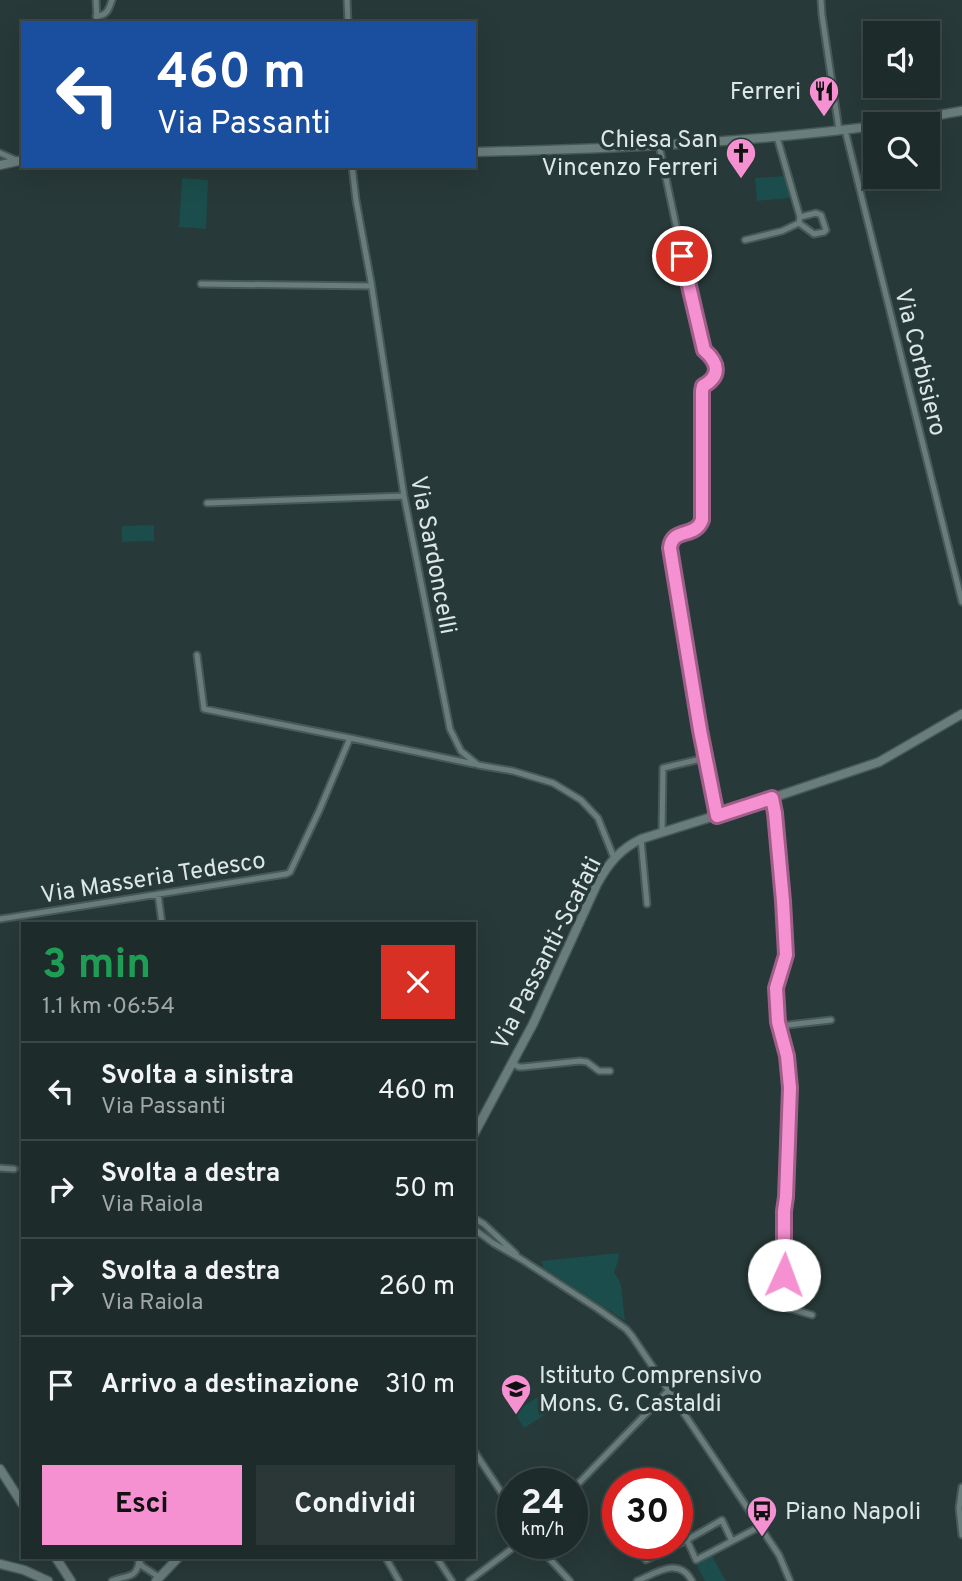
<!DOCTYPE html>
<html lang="it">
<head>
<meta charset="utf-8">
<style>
	body { margin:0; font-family:Overpass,sans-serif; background:#2a3736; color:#f1f3f6; height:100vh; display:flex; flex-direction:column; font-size:26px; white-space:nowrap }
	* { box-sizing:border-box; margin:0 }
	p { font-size:23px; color:#a0a7a8 }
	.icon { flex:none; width:38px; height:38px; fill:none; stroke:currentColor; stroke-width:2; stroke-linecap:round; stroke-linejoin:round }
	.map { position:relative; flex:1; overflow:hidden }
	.details { position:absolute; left:21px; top:922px; width:455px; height:637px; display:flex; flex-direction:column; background:#1d2b2a; border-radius:0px; box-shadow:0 7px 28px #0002,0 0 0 2px #3b4747 }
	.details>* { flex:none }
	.banner { position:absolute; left:21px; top:21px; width:455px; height:147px; border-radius:0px; box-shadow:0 7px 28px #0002,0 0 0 2px #3b4747; background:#1a4fa0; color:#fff; overflow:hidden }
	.buttons { position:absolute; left:863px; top:21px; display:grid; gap:14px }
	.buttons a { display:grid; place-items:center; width:77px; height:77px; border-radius:0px; background:#1d2b2a; box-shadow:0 7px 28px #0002,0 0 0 2px #3b4747; font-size:35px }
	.speed { position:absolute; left:497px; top:1468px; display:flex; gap:14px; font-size:35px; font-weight:700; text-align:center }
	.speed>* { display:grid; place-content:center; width:91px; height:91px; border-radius:50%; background:#1d2b2a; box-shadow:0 7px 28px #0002,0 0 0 2px #3b4747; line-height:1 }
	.speed small { font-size:18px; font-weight:400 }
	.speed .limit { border:10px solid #d22; background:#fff; color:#111 }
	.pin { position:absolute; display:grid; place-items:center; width:60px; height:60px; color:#fff; margin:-30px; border:4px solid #fff; border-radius:50%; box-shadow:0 2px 7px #0007 }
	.me { position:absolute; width:77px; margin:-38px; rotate:2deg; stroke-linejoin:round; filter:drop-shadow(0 0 5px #0008) }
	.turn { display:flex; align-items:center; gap:24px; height:147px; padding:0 21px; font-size:32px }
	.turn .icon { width:91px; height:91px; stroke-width:2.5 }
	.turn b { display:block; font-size:49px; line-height:60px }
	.round { display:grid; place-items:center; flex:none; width:74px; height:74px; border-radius:0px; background:#2a3736 }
	.summary { display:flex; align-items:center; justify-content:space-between; height:119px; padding:0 21px }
	h1 { font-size:42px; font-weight:700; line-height:52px; color:#1e9e55 }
	.action { display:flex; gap:14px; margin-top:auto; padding:14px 21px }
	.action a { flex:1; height:80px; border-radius:0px; background:#f590d1; color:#111; font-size:28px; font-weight:700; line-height:80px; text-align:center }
	.action a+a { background:#2a3736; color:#f1f3f6 }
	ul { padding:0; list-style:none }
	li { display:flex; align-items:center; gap:21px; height:98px; padding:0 21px; border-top:2px solid #3b4747 }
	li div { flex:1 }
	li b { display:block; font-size:26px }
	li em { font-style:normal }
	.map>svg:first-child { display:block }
</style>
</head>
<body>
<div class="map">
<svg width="962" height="1581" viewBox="0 0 962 1581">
	<rect width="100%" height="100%" fill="#273938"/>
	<path fill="#1a4d4b" d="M 786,176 L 789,198 L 757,201 L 755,178 Z
		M 182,178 L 208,180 L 206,229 L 179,227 Z
		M 154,525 L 154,541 L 122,542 L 122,526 Z
		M 619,1253 L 618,1262 L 614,1272 L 619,1280 L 621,1285 L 625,1321 L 542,1267 L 543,1265 L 541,1261 Z
		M 541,1395 L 551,1411 L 524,1428 L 514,1412 Z
		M 712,1556 L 726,1581 L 705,1581 L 696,1564 Z"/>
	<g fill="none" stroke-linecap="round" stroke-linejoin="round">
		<path stroke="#425352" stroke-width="5" stroke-dasharray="5 2.5" stroke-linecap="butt" d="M 14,1169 L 23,1168"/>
		<g stroke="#485857" stroke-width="9">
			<path id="street" d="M 96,0 L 97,23
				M 347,0 L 348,23
				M 821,0 L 822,15 L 839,130
				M 96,16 C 107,16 109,9 112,0
				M 845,130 L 962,602
				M 659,145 L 688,282 L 704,350 C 719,363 721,376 703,386 L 702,391 L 702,520 C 695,539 671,528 669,549 L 700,730 L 717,816
				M 0,153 L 16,160
				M 352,166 L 356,200 L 371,282 L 404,496 L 450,729 L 461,751 L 478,765 L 513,771 L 553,783 L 581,800 L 598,818 L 614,858
				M 799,223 L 814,234 L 824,232 L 826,230 L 821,215 L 816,213 L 800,217
				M 745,240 L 782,231 L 799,223 L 800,217 L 777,137
				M 201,284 L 371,286
				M 207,503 L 404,496
				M 197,655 L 204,709 L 350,738
				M 772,798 L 775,813 L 783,901 L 786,955 L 776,988 L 778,1022 L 787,1056 L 790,1088 L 786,1197 L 784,1211 L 784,1302 L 785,1307 L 812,1315
				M 662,833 L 663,768 L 705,758
				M 641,839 L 647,904
				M 158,894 L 162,924
				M 0,919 L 286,874 L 290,872 L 319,811 L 350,738 L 474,764
				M 779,1026 L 831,1020
				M 512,1063 L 519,1067 L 523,1067 L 580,1061 L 587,1062 L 599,1071 L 610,1071
				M 0,1168 L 14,1169
				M 474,1218 L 484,1224 L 516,1254
				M 474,1229 L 493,1243 L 521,1259 L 598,1309 L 626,1329 L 632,1336 L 779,1555 L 790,1581
				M 474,1451 L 513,1510
				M 962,1487 L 959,1508 L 962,1535
				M 572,1490 L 668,1391
				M 687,1540 L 722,1520 L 732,1541
				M 536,1544 L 570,1581
				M 638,1544 L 646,1560 L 687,1540 L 696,1560 L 759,1527
				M 137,1558 L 142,1566 L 159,1577
				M 386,1558 L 399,1581
				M 437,1558 L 452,1581
				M 112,1581 C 124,1575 137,1580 139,1561
				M 469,1581 L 518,1544
				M 637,1581 C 656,1573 679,1556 692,1581"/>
		</g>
		<g stroke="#485857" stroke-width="11">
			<path id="secondary" d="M 887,124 L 962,111
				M 474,152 C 608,149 742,143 875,126
				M 0,165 L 23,160
				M 474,1134 L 533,1024 L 597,884 C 608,864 620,849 641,839 L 772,798 L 879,762 L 962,714
				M 0,1469 L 23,1505
				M 56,1558 L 71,1581
				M 0,1564 L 24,1570 L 48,1581
				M 156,1581 L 178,1558"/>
		</g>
		<use href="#street" stroke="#697d7c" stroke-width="5"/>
		<use href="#secondary" stroke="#697d7c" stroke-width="8"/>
	</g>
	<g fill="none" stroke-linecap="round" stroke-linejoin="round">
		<g stroke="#9f5e88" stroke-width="18">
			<path id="route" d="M 682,256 L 704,350 C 719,363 721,376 703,386 L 702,391 L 702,520 C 695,539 672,527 670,548 L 700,730 L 717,816 L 772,798 L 775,813 L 783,901 L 786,955 L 776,988 L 778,1022 L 787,1056 L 790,1088 L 786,1197 L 784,1211 L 784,1275"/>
		</g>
		<use href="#route" stroke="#f590d1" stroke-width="12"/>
	</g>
	<defs>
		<g id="restaurant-pin" transform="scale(1.575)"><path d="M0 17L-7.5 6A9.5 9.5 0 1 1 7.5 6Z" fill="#f590d1" stroke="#273938"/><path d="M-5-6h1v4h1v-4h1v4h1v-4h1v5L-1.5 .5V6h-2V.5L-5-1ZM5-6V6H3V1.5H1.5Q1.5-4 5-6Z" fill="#111"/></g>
		<g id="church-pin" transform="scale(1.575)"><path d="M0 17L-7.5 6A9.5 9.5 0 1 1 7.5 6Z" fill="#f590d1" stroke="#273938"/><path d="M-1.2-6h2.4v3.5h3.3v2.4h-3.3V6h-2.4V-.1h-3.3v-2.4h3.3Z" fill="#111"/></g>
		<g id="school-pin" transform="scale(1.575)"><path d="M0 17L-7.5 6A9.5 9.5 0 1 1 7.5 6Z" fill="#f590d1" stroke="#273938"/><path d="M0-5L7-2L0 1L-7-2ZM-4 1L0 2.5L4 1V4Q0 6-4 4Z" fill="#111"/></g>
		<g id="bus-pin" transform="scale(1.575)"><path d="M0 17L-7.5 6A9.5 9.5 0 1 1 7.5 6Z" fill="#f590d1" stroke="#273938"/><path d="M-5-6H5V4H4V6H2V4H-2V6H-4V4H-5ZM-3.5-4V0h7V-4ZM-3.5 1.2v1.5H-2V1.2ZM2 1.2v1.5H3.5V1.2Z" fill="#111"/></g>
	</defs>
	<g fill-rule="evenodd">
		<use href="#restaurant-pin" x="824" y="91"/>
		<use href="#church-pin" x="741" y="153"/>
		<use href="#school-pin" x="516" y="1389"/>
		<use href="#bus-pin" x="762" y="1511"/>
	</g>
	<g text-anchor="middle" stroke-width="7" stroke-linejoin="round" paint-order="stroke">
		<g font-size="24" fill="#dce7e6" stroke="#273938" text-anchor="end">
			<text x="801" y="99">Ferreri</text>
			<text x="718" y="147">Chiesa San<tspan x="718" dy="28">Vincenzo Ferreri</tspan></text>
			<text x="539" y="1383" text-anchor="start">Istituto Comprensivo<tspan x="539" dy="28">Mons. G. Castaldi</tspan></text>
			<text x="785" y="1519" text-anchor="start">Piano Napoli</text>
		</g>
		<g font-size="24" fill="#dce7e6" stroke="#273938">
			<text transform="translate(921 362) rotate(76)" y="8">Via Corbisiero</text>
			<text transform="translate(434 555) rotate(79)" y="8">Via Sardoncelli</text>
			<text transform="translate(153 877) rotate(-9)" y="8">Via Masseria Tedesco</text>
			<text transform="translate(546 953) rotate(-63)" y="8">Via Passanti-Scafati</text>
		</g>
	</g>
</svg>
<div class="buttons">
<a><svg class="icon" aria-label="sound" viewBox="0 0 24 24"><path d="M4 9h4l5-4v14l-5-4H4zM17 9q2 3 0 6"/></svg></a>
<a><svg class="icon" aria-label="search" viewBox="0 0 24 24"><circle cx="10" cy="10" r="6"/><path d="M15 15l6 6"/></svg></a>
</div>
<div class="speed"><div>24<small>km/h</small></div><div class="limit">30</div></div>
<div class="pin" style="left:682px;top:256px;background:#d93025"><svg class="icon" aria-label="arrive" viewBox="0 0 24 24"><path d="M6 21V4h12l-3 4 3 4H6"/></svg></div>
<svg class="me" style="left:784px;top:1275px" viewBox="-20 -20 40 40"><circle r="19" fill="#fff"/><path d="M0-13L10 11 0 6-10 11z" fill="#f590d1"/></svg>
<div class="banner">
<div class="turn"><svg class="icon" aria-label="left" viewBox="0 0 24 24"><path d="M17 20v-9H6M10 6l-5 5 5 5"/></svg><div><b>460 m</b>Via Passanti</div></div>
</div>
<section class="details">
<div class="summary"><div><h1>3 min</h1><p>1.1 km · 06:54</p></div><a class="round" style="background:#d93025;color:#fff"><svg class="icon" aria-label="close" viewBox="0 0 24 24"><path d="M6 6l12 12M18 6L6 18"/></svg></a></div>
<ul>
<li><svg class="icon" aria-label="left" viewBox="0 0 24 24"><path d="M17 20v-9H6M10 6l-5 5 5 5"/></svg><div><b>Svolta a sinistra</b><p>Via Passanti</p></div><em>460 m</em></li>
<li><svg class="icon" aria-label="right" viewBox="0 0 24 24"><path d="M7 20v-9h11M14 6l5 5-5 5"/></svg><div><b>Svolta a destra</b><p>Via Raiola</p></div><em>50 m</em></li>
<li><svg class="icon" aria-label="right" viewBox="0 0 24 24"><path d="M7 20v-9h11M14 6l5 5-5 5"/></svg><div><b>Svolta a destra</b><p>Via Raiola</p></div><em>260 m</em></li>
<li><svg class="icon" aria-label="arrive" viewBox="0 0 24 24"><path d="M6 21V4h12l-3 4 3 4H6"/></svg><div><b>Arrivo a destinazione</b></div><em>310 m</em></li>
</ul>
<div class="action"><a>Esci</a><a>Condividi</a></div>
</section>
</div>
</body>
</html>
